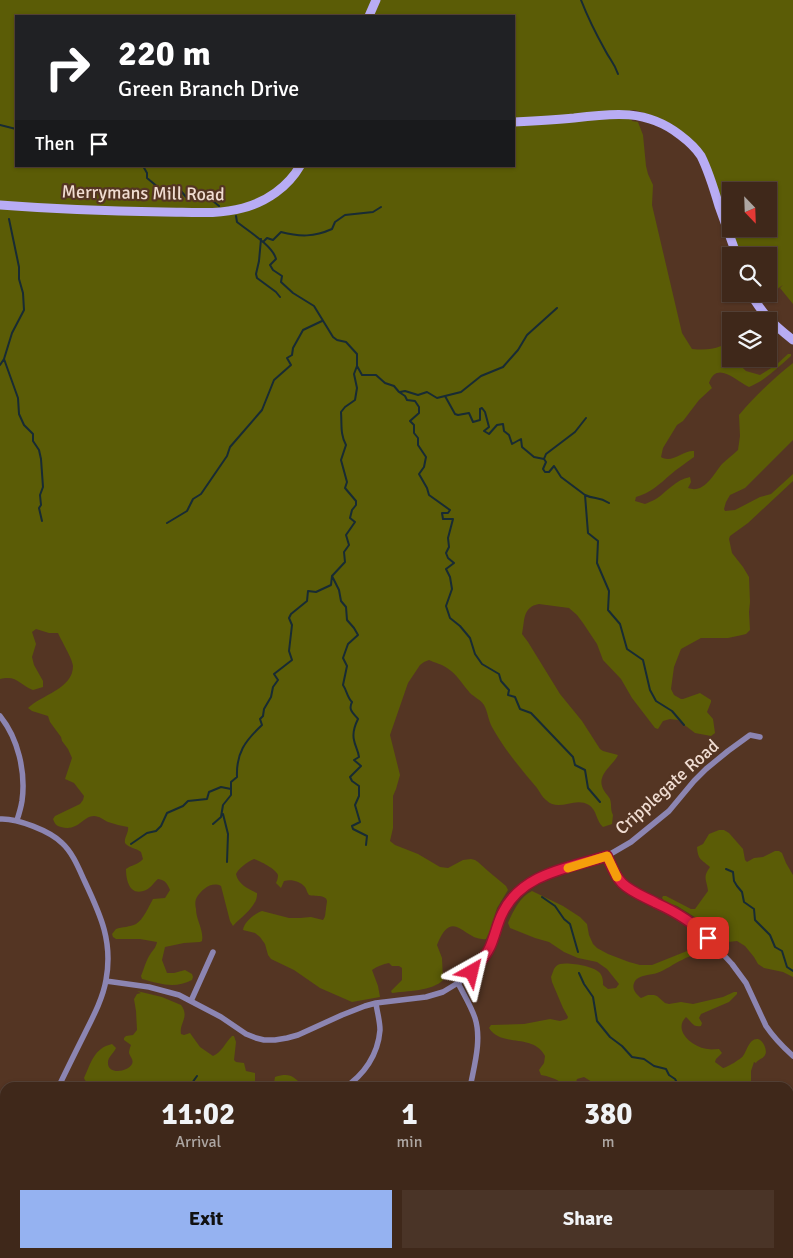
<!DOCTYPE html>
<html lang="en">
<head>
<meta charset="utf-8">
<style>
	body { margin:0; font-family:Signika,sans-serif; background:#4a3427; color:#f1f3f6; height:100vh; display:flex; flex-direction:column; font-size:19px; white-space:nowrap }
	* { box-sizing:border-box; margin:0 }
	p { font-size:16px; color:#ada6a2 }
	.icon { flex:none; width:28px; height:28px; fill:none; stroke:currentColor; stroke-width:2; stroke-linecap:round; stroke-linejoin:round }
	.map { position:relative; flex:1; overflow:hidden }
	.panel { position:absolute; left:0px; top:1082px; width:794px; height:176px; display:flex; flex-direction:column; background:#3f281a; border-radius:15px 15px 0 0; box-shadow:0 1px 4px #0004,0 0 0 1px #584439 }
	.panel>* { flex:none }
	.banner { position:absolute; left:15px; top:15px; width:500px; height:152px; border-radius:0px; box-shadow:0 1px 4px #0004,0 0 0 1px #584439; background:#202124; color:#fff; overflow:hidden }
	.needle { width:32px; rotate:157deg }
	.buttons { position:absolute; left:722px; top:182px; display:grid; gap:10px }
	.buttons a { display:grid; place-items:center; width:55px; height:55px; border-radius:0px; background:#3f281a; box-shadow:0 1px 4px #0004,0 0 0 1px #584439; font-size:25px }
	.pin { position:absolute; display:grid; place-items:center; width:42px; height:42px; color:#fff; margin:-21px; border-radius:10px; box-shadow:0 2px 8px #0006 }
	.me { position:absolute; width:55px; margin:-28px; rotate:37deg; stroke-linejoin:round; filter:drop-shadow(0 0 4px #0008) }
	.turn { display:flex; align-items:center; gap:18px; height:105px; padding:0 20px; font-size:22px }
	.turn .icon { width:65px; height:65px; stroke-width:2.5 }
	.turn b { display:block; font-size:35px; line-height:42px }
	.then { display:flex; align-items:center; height:48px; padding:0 20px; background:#0003; gap:10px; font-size:19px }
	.eta { display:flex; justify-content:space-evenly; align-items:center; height:85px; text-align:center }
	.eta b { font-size:30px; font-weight:800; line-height:35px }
	.primary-button { display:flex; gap:10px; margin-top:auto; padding:10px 20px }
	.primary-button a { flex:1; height:58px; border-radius:0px; background:#95b2f1; color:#111; font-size:20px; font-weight:800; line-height:58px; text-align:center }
	.primary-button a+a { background:#4a3427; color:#f1f3f6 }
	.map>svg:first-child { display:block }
</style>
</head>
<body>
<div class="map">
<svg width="793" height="1258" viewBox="0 0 793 1258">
	<rect width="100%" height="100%" fill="#543523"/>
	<path fill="#5b5c06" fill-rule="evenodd" d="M 0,0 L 793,0 L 793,304 L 780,288 L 783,285 C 778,288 773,293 768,294 L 769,294 L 769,256 L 739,256 L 705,155 L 650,115 L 635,110 L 630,110 L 632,121 L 638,122 L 643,135 L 646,166 L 648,174 L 653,185 L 652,205 L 682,333 L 692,349 C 703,350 711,350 721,346 L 724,348 L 728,348 L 731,345 L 731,359 L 736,359 L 736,361 L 746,371 L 760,375 L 776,365 L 788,354 L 791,354 L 791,356 C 778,367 765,381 749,387 C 736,381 717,360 709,383 L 712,388 L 699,400 L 683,421 L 677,425 L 663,448 L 661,457 C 672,464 683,450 694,451 L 694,457 C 686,463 678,468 670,475 C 660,484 650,493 636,497 L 635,501 L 645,504 C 649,502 653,501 656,499 C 668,491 675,480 690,477 L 691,482 L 688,488 C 704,494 713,475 722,464 C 727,459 733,455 738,450 L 740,436 L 739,415 C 755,396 773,379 793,363 L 793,440 L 745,488 L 730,495 L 726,502 L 724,509 L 725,511 L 735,510 L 760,497 L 771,494 L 793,474 L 793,481 L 748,523 L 730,536 L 729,539 L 732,553 L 743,567 L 749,577 L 750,602 L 749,612 L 750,630 L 746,634 L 742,635 L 728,638 L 701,638 L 681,649 L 674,667 L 671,689 L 674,695 L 681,699 L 683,699 L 700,693 L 711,700 L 711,702 L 707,712 L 713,719 L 715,733 L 711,736 L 695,733 L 678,720 L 670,719 L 663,721 L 658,729 L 655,728 L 632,698 L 621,679 L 603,660 L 597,644 L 583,623 L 577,615 L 569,608 L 539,604 C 522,607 525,621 522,634 L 528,642 L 560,694 L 582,721 L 600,749 L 603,751 L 618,755 C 614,764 598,774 602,786 C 603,791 608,795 610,799 C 612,805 610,809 613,815 L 612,824 L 603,827 C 596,821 597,810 589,805 C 574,796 559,813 546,800 C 542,797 540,792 537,788 C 521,769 504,749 492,727 C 488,720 488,712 484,705 C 481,700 474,697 470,693 C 462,684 457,674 447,668 C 442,664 435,663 429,660 L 424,662 L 420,665 L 408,683 L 390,735 L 400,775 L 396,789 L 393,796 L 393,828 L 390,841 L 395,845 L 418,854 L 440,867 L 448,868 L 463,860 L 471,859 L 475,860 L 478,862 L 488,871 L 506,886 L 508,890 L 497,908 L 490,931 L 486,939 C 464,942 453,905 437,945 L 442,958 L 443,980 C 433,991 406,991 392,993 L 391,991 L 402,980 L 402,968 L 399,966 L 392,966 L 389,963 C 383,964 378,966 372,970 L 378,986 L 380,997 L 352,1002 L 320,988 L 294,970 L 271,959 L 268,955 L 265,944 L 260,937 L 255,933 L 243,930 C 244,922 254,914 262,911 L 289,918 L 300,918 L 311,917 L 323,920 C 326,916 325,914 326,909 C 326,908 327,902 327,901 C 326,894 314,897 309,895 C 307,893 307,890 305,887 C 300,881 291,879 284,881 L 281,888 L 276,883 C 277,881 278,878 278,875 C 276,869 260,861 254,859 C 247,862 239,868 236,874 C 238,884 248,889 257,893 C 258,906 242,916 233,926 L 230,921 L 221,886 C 212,881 202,889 197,897 C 195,900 195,905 196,909 C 196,920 204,930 202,941 L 200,942 L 184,943 L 165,947 L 162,960 L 167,973 L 174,973 L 185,970 L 192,974 L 193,977 L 192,980 C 175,989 160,984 142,979 L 141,976 C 144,969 146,960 151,953 C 154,949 156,947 157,942 L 140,939 L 116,939 L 113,937 L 112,934 L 116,929 C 122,927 130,927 136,924 C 143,920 149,906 153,899 L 165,898 L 170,890 C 167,883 165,880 158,879 C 154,882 151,888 146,890 C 130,897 126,881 126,869 C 131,865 138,865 143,859 L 141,852 C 136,848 129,848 125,843 C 124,837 129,833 128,827 C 121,826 115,824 108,822 C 104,820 99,816 94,816 C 83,816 78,832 61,827 C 56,826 55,824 53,819 L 55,816 L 80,804 L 83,800 L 84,796 L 74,783 L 65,779 L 72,758 L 68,749 L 62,741 L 61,737 L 50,722 L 48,716 L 32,711 L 28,708 C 41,695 73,689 73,666 C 73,660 61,640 58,633 L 49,633 L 36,629 L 32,632 L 36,644 L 32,657 L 34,665 L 43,681 L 43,687 L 33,690 C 19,685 18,675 0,679 ZM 16,16 L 514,16 L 514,166 L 16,166 ZM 731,191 L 769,191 L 769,229 L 731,229 Z
		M 719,830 L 724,830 L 729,833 L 743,849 L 745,860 L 747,862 L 754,858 L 763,857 L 775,851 L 779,851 L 782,853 L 786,863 L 793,875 L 793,977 L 783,972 L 764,968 L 758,964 L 754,957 L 745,946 L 737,941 L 728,942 L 706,924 L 677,906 L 665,902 L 662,898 L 663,896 L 666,896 L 691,909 L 695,909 L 708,891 C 707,880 702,878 710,867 C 701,859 698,860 697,847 L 703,844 L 709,834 Z
		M 532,891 L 563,906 L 580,917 L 587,924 L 589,935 L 593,944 L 597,948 L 608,954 L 629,962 L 640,965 L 652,965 L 697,947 L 705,946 L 706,948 C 700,955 690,955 682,960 C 673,964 666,970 657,973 C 651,975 639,975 635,981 C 631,988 635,993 641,998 L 648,995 L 654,995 L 657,996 L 665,1003 L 669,1004 L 681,1002 L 693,1004 L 723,997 L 734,992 L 737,992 L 737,994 L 729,1002 L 701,1014 L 699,1018 L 702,1023 L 701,1026 C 693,1028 691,1021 686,1017 C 672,1031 694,1048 708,1049 C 711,1050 715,1049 719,1049 L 722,1053 L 716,1059 L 715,1062 L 723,1068 C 726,1068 741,1059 743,1056 C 747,1051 749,1038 758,1039 C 763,1040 768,1051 765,1055 C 763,1059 758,1059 756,1063 L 754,1062 L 751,1071 L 751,1087 L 608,1087 L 599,1082 L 592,1082 L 584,1077 L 577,1079 L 575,1087 L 558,1087 L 561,1083 C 558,1079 547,1076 541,1075 L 539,1070 L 544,1063 L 545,1056 C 533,1033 502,1048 489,1028 L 491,1025 L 524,1024 L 550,1019 L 560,1021 L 567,1019 L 568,1017 L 563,1008 L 552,982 L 551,977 L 554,969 C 556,966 557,965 560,964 C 569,962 594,966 600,973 C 603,977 603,981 603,985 L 608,989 L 616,988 L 619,984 L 607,969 L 597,962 L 578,958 L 564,952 L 549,942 L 535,938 L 510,928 L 508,923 C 513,911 520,897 532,891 Z
		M 137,991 L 162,997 L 181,1005 C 190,1017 179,1023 181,1034 L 184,1035 L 190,1033 L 200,1047 L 213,1056 C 222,1052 225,1043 232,1036 L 234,1036 L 236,1042 L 234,1060 L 236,1062 L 244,1063 L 246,1071 L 255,1073 L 255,1082 L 274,1083 L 275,1077 C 291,1072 293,1077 305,1087 L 100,1088 C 95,1085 86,1085 84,1078 C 91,1063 94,1048 112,1044 L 116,1048 C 114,1053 108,1057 108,1062 C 107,1075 128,1072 132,1064 C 134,1059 130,1057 129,1053 C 129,1050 130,1048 131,1045 L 124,1040 L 124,1038 L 126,1036 L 133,1035 L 137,1030 L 136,1011 L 134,999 L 137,994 L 141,993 Z
		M 793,1235 L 793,1258 L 752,1258 L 751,1254 L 789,1254 L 789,1238 Z
		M 43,1254 L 176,1254 L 173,1258 L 44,1258 Z
		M 189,1254 L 253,1254 L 254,1258 L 186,1258 Z
		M 275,1254 L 338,1254 L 341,1255 L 341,1258 L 274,1258 Z"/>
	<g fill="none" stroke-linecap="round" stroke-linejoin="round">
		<path stroke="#182b34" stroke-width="2" d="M 581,0 C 588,18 596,34 605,50 C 610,60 614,62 618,74
			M 0,125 L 16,129
			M 143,166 L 147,173 L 147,178 L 159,188 L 181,191 L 186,197 L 195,199 L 208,197 L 219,206
			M 236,216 L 237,222 C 247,230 273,246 276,259 L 270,265 L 273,270 L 282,276 L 281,282 L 293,293 L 314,306 L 333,337 L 337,340 L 346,342 L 357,354 L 357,366 L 362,375 L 376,375 L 385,383 L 394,386 L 399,392 L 405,396 L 407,400 L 415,401 L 419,407 L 419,413 L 410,421 L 414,425 L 414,433 L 418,438 L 418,445 L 426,457 L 424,467 L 419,474 L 427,488 L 429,495 L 450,510 L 448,513 L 442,513 L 443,519 L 453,519 L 448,538 L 449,547 L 446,553 L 448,558 L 454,563 L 446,569 L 450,577 L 452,589 L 446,606 L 450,618 L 460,626 L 470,638 L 475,654 L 482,664 L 499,674 L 501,681 L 509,690 L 508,695 L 515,697 L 520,709 L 531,713 L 573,757 L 575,765 L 585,770 L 588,788 L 600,802
			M 261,239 L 259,261 L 256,274 L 257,278 L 276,292 L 280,297
			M 263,242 L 267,238 L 273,240 L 281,232 C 300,237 314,237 332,229 L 335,222 L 345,215 L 373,212 L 381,207
			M 4,359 L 18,398 L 19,414 L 24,425 L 33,434 L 33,441 L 39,450 L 41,459 L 43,487 L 40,495 L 41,505 L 39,508 L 42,521
			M 0,365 L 4,359 L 12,333 L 24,310 L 23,293 L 19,279 L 19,267 L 9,219
			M 400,392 L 405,391 L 418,395 L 427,392 L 437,398 L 461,392 L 481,376 L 503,367 L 518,350 L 527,335 L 557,308
			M 445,396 L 455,414 L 458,415 L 469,413 L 473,422 L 480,420 L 480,409 L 482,408 L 485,412 L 489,427 L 484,431 L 489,434 L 497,425 L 503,424 L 504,431 L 509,435 L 512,444 L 521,439 L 522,447 L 534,457 L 544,459
			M 586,418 L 575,432 L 546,454 L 544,459 L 546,462 L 543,469 L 545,472 L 549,472 L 554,466 L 561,477 L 585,495 C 595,500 598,496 609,503
			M 585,495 L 588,533 L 598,541 L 597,563 L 609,591 L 608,610 L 620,624 L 627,649 L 643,660 L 650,690 L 656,701 L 672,711 L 684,725
			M 167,523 L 187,511 L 193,499 L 201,494 L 227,456 L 230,447 L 262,410 L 274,380 L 291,365 L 287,358 L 292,355 L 293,348 L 303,330 L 322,321
			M 332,576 L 339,590 L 341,601 L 346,607 L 347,620 L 354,628 L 358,635 L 348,644 L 343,658 L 347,666 L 343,685 C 347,691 347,697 352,702 C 348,710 353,713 358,719 C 355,725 352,732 354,740 C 355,746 358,750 359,757 L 354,760 L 361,766 L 350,777 L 352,781 L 359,786 L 359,796 L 355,805 L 360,822 L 352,826 L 353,829 L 367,836 L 366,845
			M 223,814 L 228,834 L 227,862
			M 213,824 L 221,817 L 223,805 L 231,795 L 231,782 L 237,777 C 236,753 245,741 262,725 L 260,719 L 263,716 L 264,709 L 271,697 L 273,687 L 278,680 L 274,674 L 292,660 L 289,651 L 292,625 L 289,618 L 291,614 L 307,601 L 308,591 L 316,592 L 331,585 L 332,576 L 345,562 L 344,552 L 349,545 L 346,535 L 355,522 L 350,518 L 352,510 L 356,505 L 356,501 L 345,488 L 347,482 L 341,460 L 346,445 C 340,434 342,425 341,412 L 345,407 L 355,400 L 357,388 L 354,374 L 357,366
			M 131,844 L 147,833 L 156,831 L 161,826 L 167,813 L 183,806 L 188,801 L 207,799 L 209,792 L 221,787 L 231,789
			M 726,869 L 733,872 L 734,881 L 737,886 L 742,892 L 744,902 L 754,909 L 755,920 L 770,935 L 775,947 L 782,951 L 787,967 L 793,971
			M 542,897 L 555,906 L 564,919 L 570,924 L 578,952
			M 579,973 L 584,984 L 593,997 L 597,1021 L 610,1037 L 622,1046 L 632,1057 L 644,1059 L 654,1066 L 666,1069 L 669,1075 L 675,1079 L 680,1088
			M 192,1088 L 192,1083 L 197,1076
			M 789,1237 L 793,1241
			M 74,1254 L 80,1258
			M 199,1254 L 216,1258
			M 281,1254 L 282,1258
			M 104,1258 L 109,1258
			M 133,1258 L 142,1254
			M 220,1258 L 224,1255 L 234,1258"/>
		<path stroke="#8c85b2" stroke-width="5.5" d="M 0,716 C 18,738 26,772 22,801 C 21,807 19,814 17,820
			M 0,819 C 17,818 50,831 62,843 C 73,853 79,869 85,882 C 101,916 113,942 106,980 C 103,998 93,1017 85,1033 C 76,1051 67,1069 58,1088
			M 607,856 L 618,878 L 625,886 L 637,893 L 684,918 L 699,929 L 708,938 L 732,964 L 746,983 L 766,1026 C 774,1038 783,1047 793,1056
			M 106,981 L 149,987 L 179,995 L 221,1017 L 246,1034 L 256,1038 L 264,1040 L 275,1040 L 287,1038 L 298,1035 L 342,1015 L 365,1006 L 376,1003 L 426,997 L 443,992 L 466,978 L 479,964 L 490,948 L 503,912 L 514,896 L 520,889 L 537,878 L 607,856 L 631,842 L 669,811 L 694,781 L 706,769 L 728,751 L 750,735 L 760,737
			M 458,983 C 464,995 471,1006 475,1018 C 482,1040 474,1066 470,1088
			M 191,1001 L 213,952
			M 344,1088 C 364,1075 378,1055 380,1030 C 380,1021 377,1012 376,1003
			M 0,1203 L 5,1193
			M 179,1258 L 181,1254"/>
		<path stroke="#b8acf4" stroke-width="9" d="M 369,16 L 376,0
			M 514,122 C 534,121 554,120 574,118 C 613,113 647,109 680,135 C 688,141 695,147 701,156 C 709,172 714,189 719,206 C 725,223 731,239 737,256
			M 0,205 C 54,209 109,211 164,212 C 190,212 217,215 243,208 C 266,202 288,187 300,166
			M 751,294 C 763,315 774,325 793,340"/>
	</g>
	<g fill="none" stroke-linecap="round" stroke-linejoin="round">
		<g stroke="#92132f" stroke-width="12">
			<path id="route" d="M 472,972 C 479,964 486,956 490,947 C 495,936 497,924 502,914 C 521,873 569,868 607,856 C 611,865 615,876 622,883 C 631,892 645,897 656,903 C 676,912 693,922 708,938"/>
		</g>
		<use href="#route" stroke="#e11d48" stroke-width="9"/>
		<path stroke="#f59e0b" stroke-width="9" d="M 568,868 L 607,856 L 617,877"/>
	</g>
	<g text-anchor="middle" stroke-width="4.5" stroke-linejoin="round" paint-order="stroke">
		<g font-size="18" fill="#f0dcd1" stroke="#543523">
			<text transform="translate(143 193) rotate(1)" y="6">Merrymans Mill Road</text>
			<text transform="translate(667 787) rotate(-42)" y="6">Cripplegate Road</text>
		</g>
	</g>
</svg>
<div class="buttons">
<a><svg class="needle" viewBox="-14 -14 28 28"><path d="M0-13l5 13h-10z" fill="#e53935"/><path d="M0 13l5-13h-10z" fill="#ada6a2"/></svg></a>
<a><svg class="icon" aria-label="search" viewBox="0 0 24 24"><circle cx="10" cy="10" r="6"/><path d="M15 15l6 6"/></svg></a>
<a><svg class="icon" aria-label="layers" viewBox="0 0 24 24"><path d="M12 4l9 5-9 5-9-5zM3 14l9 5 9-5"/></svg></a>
</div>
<div class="pin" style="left:708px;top:938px;background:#d93025"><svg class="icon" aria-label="arrive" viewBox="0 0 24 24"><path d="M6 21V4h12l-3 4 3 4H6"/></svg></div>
<svg class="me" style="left:472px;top:972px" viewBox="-20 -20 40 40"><path d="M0-17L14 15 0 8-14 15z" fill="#e11d48" stroke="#fff" stroke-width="4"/></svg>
<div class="banner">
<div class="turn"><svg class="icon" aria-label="right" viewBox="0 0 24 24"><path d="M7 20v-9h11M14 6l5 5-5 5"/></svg><div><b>220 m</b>Green Branch Drive</div></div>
<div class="then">Then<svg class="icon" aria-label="arrive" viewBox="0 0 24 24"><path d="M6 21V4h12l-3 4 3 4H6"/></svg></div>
</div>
<section class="panel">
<div class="eta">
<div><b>11:02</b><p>Arrival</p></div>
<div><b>1</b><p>min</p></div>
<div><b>380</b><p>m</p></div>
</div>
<div class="primary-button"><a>Exit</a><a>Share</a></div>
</section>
</div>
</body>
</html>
